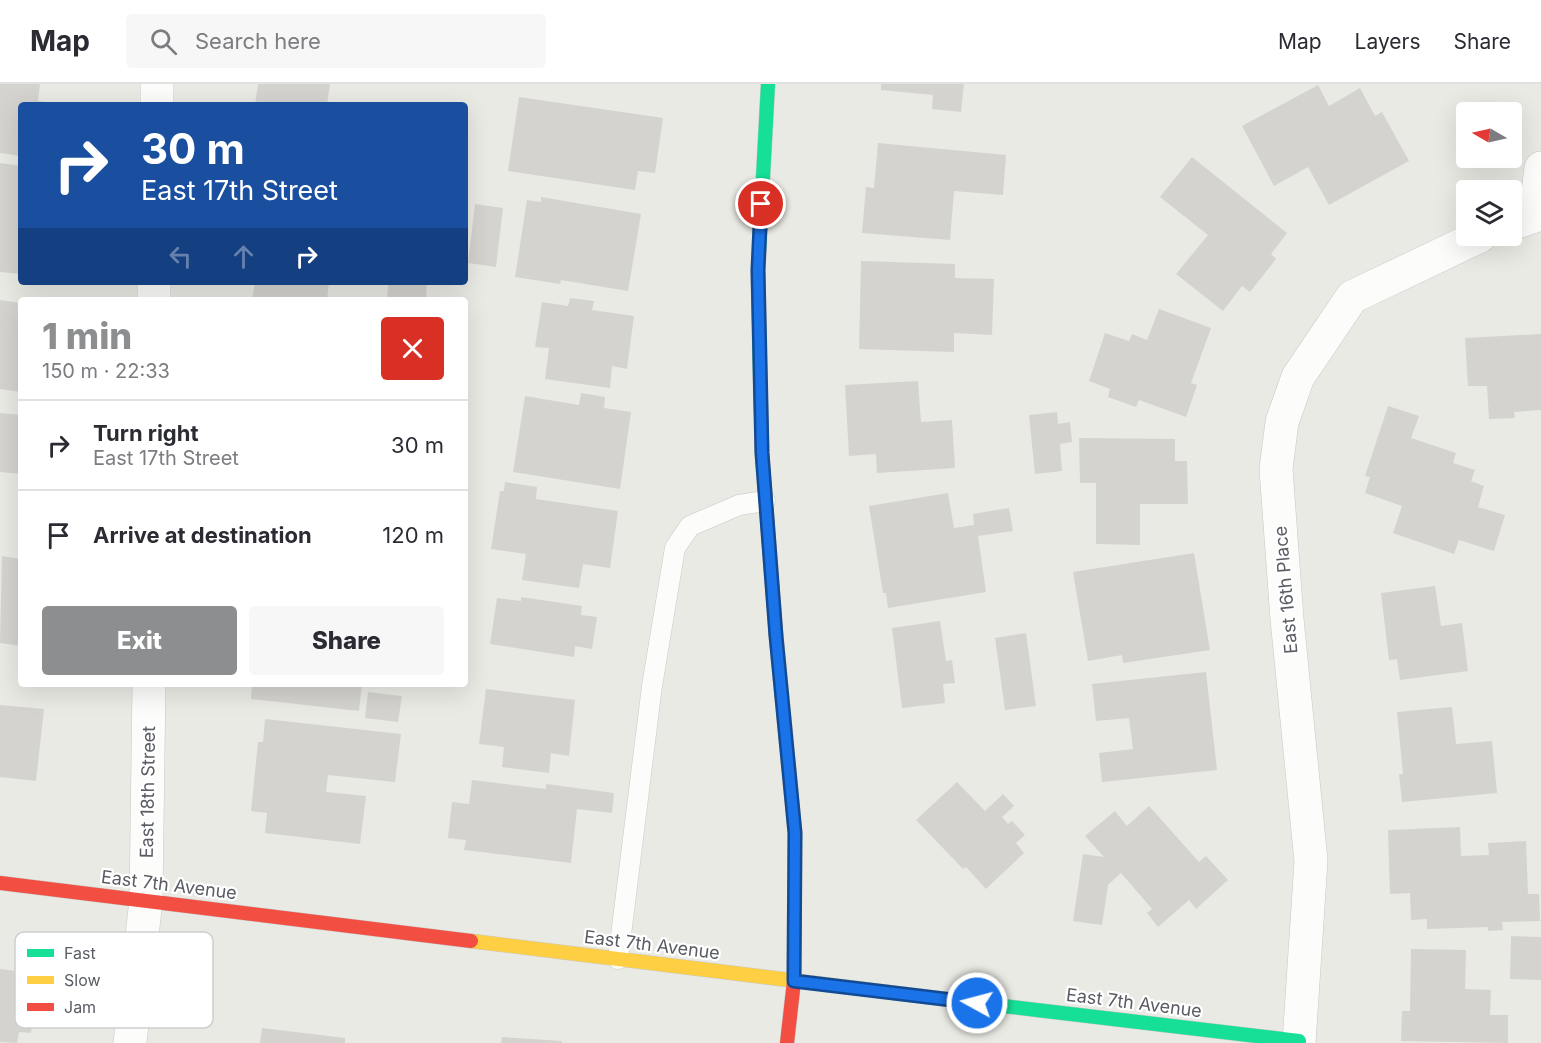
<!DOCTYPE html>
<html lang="en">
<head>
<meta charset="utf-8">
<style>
	body { margin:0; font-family:Inter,sans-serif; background:#f7f7f7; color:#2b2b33; height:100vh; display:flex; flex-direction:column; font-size:22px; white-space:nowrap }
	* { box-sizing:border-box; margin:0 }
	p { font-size:20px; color:#7c7c81 }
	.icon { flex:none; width:33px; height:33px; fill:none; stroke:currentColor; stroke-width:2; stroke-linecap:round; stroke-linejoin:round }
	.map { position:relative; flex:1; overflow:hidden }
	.side { position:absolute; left:18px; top:213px; width:450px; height:390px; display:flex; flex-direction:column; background:#fff; border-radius:6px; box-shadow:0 6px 24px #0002 }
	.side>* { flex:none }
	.top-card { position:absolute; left:18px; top:18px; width:450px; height:183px; border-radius:6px; box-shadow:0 6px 24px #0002; background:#1a4fa0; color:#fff; overflow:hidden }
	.needle { width:39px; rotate:279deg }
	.buttons { position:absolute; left:1456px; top:18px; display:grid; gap:12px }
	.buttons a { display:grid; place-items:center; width:66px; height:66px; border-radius:6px; background:#fff; box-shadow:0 6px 24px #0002; font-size:30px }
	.pin { position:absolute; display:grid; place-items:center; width:51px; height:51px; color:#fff; margin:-26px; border:3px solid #fff; border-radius:50%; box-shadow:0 2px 6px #0007 }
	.me { position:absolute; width:66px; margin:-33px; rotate:277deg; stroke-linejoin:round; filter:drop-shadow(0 0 4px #0008) }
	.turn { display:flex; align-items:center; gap:21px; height:126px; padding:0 24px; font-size:27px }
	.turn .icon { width:78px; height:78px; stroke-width:2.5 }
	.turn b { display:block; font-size:42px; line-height:51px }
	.lanes { display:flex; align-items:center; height:57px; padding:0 24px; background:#0003; justify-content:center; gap:30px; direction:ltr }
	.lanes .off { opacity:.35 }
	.round { display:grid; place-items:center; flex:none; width:63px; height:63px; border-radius:6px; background:#f7f7f7 }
	.overview { display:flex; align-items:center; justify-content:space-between; height:102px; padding:0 24px }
	h1 { font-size:36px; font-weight:800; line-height:45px; color:#8c8e90 }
	.cta { display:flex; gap:12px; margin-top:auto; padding:12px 24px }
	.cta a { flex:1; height:69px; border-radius:6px; background:#8c8e90; color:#fff; font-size:24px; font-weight:800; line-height:69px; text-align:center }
	.cta a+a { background:#f7f7f7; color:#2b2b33 }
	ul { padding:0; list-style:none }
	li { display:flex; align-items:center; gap:18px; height:90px; padding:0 24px; border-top:2px solid #e1e1e2 }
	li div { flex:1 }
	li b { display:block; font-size:22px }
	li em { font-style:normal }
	header { display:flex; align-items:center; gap:36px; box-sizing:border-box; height:84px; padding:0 30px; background:#fff; border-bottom:2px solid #e1e1e2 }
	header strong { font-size:28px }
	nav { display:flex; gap:33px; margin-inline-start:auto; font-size:21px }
	.search { width:420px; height:54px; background:#f7f7f7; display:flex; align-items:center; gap:15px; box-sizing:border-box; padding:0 21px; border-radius:6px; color:#7c7c81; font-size:22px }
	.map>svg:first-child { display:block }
</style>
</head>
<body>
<header>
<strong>Map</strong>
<div class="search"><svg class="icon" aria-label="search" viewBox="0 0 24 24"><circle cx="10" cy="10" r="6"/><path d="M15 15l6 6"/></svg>Search here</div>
<nav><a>Map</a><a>Layers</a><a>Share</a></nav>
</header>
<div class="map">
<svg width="1541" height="959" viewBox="0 0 1541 959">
	<rect width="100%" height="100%" fill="#eaeae4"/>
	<path fill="#d4d3cf" d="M 0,0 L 40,0 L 38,17 L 53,19 L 52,21 L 21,21 L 21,72 L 0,69 Z
		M 258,0 L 330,0 L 327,21 L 255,21 Z
		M 881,0 L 964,0 L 961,28 L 932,25 L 933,11 L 881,6 Z
		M 1318,1 L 1329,22 L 1360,4 L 1375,32 L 1382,28 L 1409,77 L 1329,121 L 1308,83 L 1274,102 L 1242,42 Z
		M 519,13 L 663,34 L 655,89 L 638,87 L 635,106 L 508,87 Z
		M 878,59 L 1006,71 L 1003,111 L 954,107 L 950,156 L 862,149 L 866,103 L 874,104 Z
		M 1192,73 L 1287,149 L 1271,170 L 1276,175 L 1250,208 L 1242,202 L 1223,227 L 1176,190 L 1208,151 L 1160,113 Z
		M 0,79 L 21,82 L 21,190 L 0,188 Z
		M 541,113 L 641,130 L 628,207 L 561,196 L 560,200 L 515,193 L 527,116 L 541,118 Z
		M 475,120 L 503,124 L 496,183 L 468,179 Z
		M 861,177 L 955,180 L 955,194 L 994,195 L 992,251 L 954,249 L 954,268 L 859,265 Z
		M 255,198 L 329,198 L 327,216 L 252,216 Z
		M 366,198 L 427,198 L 426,216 L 387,216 L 388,201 L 366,201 Z
		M 570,214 L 594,217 L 592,226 L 634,232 L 627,285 L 612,282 L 610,304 L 545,295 L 549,264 L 535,263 L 542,218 L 568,222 Z
		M 0,216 L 21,219 L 21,308 L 0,305 Z
		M 1159,225 L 1211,244 L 1191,299 L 1197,301 L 1186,333 L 1139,316 L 1136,323 L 1108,313 L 1110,305 L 1089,297 L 1105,249 L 1129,257 L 1132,250 L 1147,256 Z
		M 1541,250 L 1541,326 L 1514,328 L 1515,334 L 1489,335 L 1487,302 L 1468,302 L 1465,254 Z
		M 918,297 L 921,338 L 952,336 L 955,384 L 877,389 L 876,370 L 849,372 L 845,301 Z
		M 581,309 L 605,313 L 604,324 L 631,328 L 620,405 L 513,388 L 525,312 L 579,321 Z
		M 1388,322 L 1419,332 L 1411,354 L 1456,369 L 1453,379 L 1475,386 L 1471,397 L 1484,402 L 1478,423 L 1505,431 L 1494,467 L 1459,456 L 1454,470 L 1393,449 L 1402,422 L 1365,409 L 1370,393 L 1365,392 Z
		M 1057,328 L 1058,340 L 1070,338 L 1072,358 L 1060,360 L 1062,387 L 1035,390 L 1029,331 Z
		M 0,329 L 21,331 L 21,390 L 0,388 Z
		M 1079,354 L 1175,355 L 1175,377 L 1187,377 L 1188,420 L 1140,420 L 1140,461 L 1096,460 L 1096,399 L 1080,399 Z
		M 505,398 L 537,403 L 536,415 L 618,427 L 610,484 L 583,480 L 579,504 L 522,496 L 526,470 L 491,465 L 500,407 L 504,407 Z
		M 948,409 L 954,444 L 974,441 L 973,430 L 1009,424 L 1013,447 L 978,452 L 986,508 L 888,524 L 886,509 L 883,509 L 869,422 Z
		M 1194,469 L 1210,566 L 1123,579 L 1122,571 L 1088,577 L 1073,488 Z
		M 2,472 L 21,475 L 21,562 L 0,559 Z
		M 1435,502 L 1441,542 L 1462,539 L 1468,587 L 1400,596 L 1397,575 L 1389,576 L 1381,509 Z
		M 521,513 L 582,522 L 581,531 L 597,533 L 592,565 L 575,562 L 574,573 L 490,560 L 497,514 L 521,517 Z
		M 940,537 L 946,577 L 952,576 L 955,599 L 943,600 L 945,619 L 902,624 L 892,544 Z
		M 1026,549 L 1036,622 L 1005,626 L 995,554 Z
		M 1206,588 L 1217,686 L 1102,698 L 1099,669 L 1133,665 L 1129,634 L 1096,637 L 1092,600 Z
		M 252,600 L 362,600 L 359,627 L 251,615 Z
		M 486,605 L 575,616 L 569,672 L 551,669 L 549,689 L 502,683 L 504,663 L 479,660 Z
		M 368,608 L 402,612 L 398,638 L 365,634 Z
		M 0,621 L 44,625 L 36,697 L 0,693 Z
		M 1452,623 L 1456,660 L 1492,657 L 1497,709 L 1402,718 L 1399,690 L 1403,690 L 1397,628 Z
		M 265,635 L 401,650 L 395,698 L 328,691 L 326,708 L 366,712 L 360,760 L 265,749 L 267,729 L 251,727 L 258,658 L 263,658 Z
		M 472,696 L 546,705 L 546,700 L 614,709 L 612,729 L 577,725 L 571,779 L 464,766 L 466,756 L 448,754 L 452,718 L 469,720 Z
		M 957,698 L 985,727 L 1003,710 L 1014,722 L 1002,733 L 1008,740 L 1012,737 L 1025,751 L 1016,759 L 1024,769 L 986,805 L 966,783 L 963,785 L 916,736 Z
		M 1149,722 L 1199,778 L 1206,772 L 1228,796 L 1196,825 L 1189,816 L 1158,843 L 1147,829 L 1152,825 L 1121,789 L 1108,801 L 1102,841 L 1073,837 L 1083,770 L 1104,773 L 1085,752 L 1115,727 L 1127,742 Z
		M 1460,743 L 1461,772 L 1489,771 L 1488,759 L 1526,757 L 1528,810 L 1539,810 L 1540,837 L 1502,838 L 1503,846 L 1488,847 L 1488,843 L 1427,845 L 1427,835 L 1411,836 L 1410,809 L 1390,810 L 1388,746 Z
		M 1511,852 L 1541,853 L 1541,896 L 1510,895 Z
		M 1411,865 L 1466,866 L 1465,905 L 1491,906 L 1490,931 L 1508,931 L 1508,959 L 1401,957 L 1402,927 L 1410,927 Z
		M 0,885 L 38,890 L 31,949 L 19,948 L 17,959 L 0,958 Z
		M 262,944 L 345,954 L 345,959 L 260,959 Z
		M 502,953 L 562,957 L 562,959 L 501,959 Z"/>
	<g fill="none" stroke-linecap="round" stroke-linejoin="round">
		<g stroke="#c7c7c7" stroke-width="21">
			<path id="lane" d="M 618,875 L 652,602 L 675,464 L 690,442 L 739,421 L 765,417"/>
		</g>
		<g stroke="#c7c7c7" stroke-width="34">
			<path id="street" d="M 157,21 L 157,0
				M 1512,140 L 1535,132 L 1541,84
				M 154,216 L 154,198
				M 130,959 L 146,816 L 149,600
				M 1299,959 L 1311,777 L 1287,535 L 1276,385 L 1282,338 L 1298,293 L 1352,213 L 1480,152"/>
		</g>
		<g stroke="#c7c8c7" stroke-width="15">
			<path id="fast" d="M 760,296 L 758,186 L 768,0
				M 969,918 L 1299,957"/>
		</g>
		<g stroke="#c7c8c7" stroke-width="15">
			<path id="slow" d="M 776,551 L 795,749 L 794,870
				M 471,857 L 969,918"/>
		</g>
		<g stroke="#c7c8c7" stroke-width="15">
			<path id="jam" d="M 760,296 L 762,369 L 776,551
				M 0,799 L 471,857
				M 787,959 L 794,897 L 794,870"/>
		</g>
		<use href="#lane" stroke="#fcfcfb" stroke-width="20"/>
		<use href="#street" stroke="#fcfcfb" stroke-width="33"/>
		<use href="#fast" stroke="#16e098" stroke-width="14"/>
		<use href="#slow" stroke="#ffcf43" stroke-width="14"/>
		<use href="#jam" stroke="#f24e42" stroke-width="14"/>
	</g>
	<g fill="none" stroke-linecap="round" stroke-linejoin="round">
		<g stroke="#114b97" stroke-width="15">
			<path id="route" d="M 761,120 L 758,186 L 762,369 L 776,552 L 795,749 L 794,897 L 977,919"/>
		</g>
		<use href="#route" stroke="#1a73e8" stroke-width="10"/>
	</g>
	<g text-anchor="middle" stroke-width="4.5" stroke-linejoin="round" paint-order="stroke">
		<g font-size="18" fill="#595c63" stroke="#fff">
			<text transform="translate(1286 506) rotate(-95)" y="6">East 16th Place</text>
			<text transform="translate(148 708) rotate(-89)" y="6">East 18th Street</text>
			<text transform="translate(169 801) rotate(7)" y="6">East 7th Avenue</text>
			<text transform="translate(652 861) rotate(7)" y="6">East 7th Avenue</text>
			<text transform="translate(1134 919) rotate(7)" y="6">East 7th Avenue</text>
		</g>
	</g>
	<rect x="15" y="848" width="198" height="96" rx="9" fill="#fff" stroke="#cdced0" stroke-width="1.5"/>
	<rect x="27" y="865" width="27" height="8" fill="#16e098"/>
	<rect x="27" y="892" width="27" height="8" fill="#ffcf43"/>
	<rect x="27" y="919" width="27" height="8" fill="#f24e42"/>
	<g font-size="16" fill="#595c63">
		<text x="64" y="875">Fast</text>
		<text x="64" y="902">Slow</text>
		<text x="64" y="929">Jam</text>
	</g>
</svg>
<div class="buttons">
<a><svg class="needle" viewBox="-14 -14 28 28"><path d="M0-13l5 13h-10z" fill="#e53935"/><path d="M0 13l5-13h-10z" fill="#7c7c81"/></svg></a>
<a><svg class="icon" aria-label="layers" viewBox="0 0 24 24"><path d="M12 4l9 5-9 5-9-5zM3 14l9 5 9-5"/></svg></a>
</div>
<div class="pin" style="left:761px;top:120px;background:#d93025"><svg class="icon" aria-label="arrive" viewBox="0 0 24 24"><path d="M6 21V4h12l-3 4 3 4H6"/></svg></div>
<svg class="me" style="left:977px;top:919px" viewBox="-20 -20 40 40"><circle r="17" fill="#1a73e8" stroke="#fff" stroke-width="3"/><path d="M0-11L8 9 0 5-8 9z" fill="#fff"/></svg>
<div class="top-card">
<div class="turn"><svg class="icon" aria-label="right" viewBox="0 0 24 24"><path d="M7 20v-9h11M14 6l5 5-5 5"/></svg><div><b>30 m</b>East 17th Street</div></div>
<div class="lanes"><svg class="icon off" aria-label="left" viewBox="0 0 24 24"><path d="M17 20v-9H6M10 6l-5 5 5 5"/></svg><svg class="icon off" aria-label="ahead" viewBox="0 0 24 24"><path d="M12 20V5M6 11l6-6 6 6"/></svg><svg class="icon" aria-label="right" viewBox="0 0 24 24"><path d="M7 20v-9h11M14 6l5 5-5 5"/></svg></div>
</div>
<section class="side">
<div class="overview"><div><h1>1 min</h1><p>150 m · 22:33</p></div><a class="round" style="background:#d93025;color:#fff"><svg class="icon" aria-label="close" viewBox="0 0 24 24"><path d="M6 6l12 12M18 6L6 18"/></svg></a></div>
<ul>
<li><svg class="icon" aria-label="right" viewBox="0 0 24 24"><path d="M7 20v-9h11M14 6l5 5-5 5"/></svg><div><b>Turn right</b><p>East 17th Street</p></div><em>30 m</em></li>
<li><svg class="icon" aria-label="arrive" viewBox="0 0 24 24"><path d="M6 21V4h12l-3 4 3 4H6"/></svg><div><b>Arrive at destination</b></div><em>120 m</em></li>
</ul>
<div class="cta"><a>Exit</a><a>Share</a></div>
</section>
</div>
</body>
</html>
